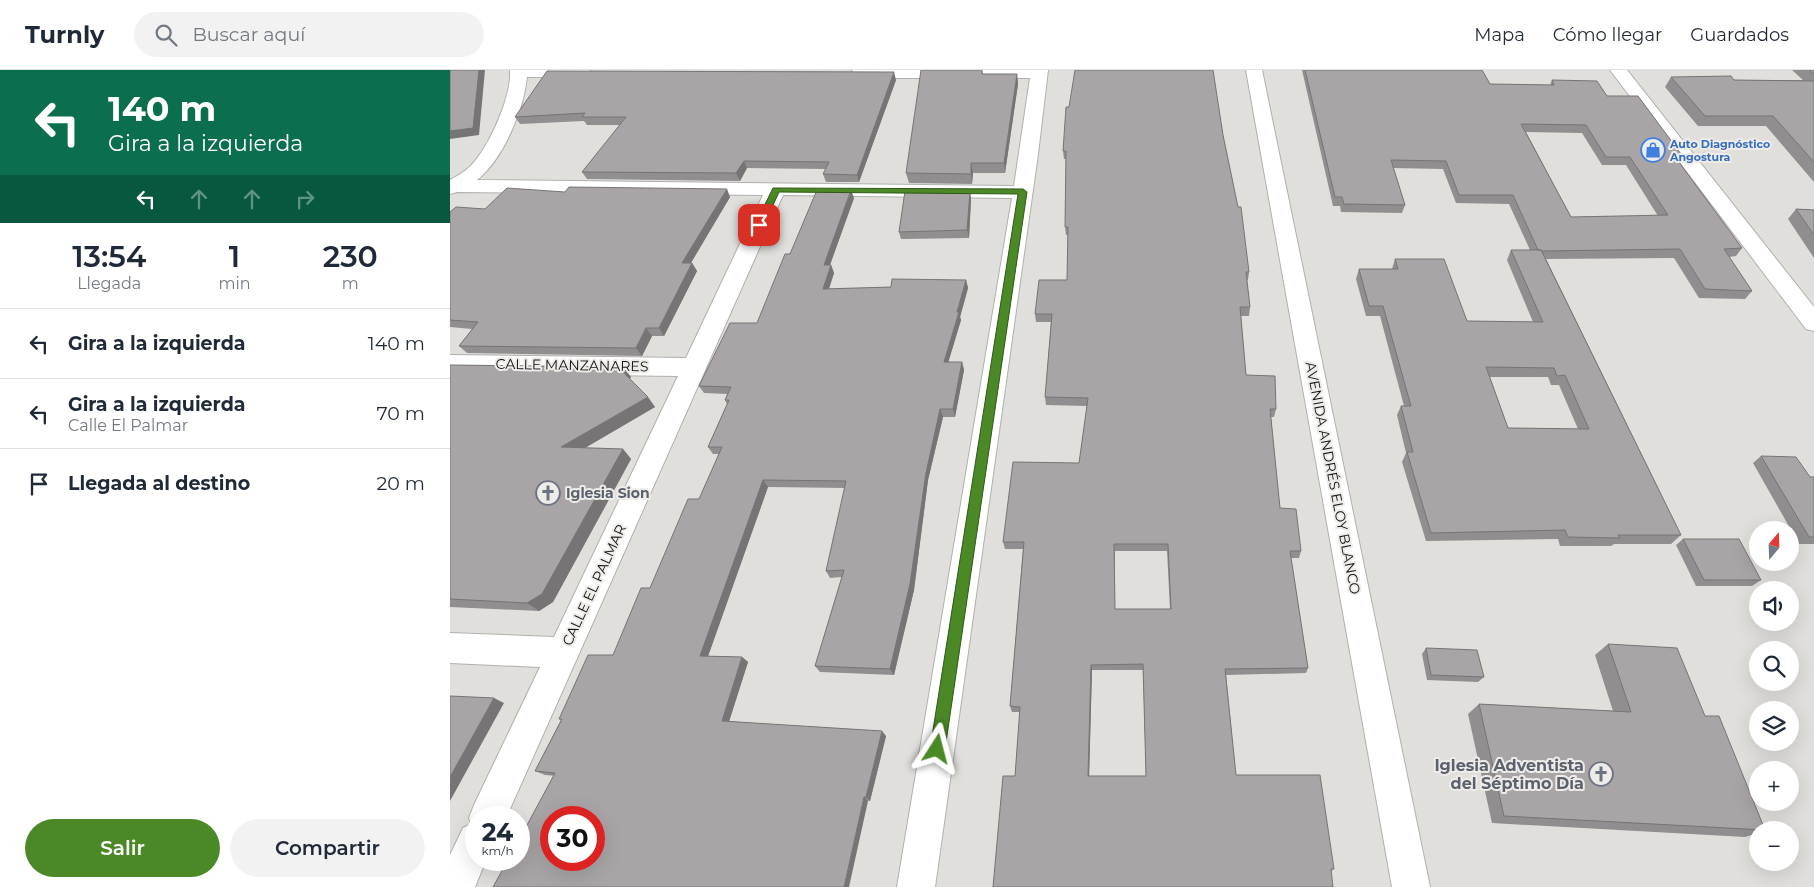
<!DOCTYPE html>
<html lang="es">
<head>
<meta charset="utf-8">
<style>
	body { margin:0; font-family:Montserrat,sans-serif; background:#f2f2f3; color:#1f2937; height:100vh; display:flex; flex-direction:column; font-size:19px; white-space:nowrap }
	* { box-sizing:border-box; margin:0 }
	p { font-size:16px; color:#747a83 }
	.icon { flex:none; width:28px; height:28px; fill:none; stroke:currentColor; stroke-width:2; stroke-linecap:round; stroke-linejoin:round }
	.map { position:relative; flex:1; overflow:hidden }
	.sheet { display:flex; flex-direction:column; background:#fff; width:450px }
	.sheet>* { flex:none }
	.banner { background:#0b6e4f; color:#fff; overflow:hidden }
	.needle { width:32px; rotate:19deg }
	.buttons { position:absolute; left:1299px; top:451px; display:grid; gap:10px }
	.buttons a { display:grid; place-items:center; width:50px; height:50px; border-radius:50%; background:#fff; box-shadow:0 5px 20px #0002; font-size:25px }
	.speed { position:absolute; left:15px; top:736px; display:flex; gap:10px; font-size:25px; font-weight:700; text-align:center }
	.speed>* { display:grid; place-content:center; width:65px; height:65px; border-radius:50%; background:#fff; box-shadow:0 5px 20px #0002; line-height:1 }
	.speed small { font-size:12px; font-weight:400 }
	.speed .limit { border:8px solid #d22; background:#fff; color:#111 }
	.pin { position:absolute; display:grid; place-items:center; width:42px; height:42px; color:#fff; margin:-21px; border-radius:10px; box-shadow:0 2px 8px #0006 }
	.me { position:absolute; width:55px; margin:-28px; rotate:9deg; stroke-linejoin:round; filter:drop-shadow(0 0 4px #0008) }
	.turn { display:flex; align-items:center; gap:18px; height:105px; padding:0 25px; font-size:22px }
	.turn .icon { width:65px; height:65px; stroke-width:2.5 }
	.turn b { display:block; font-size:35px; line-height:42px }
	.lanes { display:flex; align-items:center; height:48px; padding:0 25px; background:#0003; justify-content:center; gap:25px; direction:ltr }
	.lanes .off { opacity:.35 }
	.eta { display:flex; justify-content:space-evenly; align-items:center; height:85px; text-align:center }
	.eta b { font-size:30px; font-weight:600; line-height:35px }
	.button { display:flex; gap:10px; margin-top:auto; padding:10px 25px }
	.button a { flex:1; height:58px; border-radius:30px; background:#4b8826; color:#fff; font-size:20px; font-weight:600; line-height:58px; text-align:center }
	.button a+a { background:#f2f2f3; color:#1f2937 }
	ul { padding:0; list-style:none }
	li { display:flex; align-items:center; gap:15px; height:70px; padding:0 25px; border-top:1px solid #e0e1e3 }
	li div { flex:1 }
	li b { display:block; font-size:19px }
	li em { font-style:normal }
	header { display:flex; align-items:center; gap:30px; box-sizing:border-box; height:70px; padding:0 25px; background:#fff; border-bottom:1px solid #e0e1e3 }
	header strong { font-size:24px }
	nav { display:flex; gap:28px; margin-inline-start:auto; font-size:18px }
	.search { width:350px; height:45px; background:#f2f2f3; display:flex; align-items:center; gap:12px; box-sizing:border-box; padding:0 18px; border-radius:28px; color:#747a83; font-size:19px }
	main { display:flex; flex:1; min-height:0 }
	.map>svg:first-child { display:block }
</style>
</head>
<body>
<header>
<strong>Turnly</strong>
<div class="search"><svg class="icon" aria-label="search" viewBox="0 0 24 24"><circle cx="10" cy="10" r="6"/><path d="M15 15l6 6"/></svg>Buscar aquí</div>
<nav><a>Mapa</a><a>Cómo llegar</a><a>Guardados</a></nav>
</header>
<main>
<section class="sheet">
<div class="banner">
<div class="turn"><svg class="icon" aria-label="left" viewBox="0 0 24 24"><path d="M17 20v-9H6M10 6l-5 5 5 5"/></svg><div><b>140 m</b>Gira a la izquierda</div></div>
<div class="lanes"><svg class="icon" aria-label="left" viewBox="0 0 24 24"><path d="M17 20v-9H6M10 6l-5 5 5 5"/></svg><svg class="icon off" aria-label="ahead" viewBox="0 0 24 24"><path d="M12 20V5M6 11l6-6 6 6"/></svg><svg class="icon off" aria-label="ahead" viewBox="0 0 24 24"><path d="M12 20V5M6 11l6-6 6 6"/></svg><svg class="icon off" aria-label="right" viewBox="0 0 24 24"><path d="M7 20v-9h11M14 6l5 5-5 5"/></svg></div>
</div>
<div class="eta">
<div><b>13:54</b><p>Llegada</p></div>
<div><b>1</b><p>min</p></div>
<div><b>230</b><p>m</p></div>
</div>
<ul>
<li><svg class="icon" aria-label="left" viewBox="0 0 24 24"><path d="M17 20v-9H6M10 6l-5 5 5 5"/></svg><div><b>Gira a la izquierda</b></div><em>140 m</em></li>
<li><svg class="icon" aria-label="left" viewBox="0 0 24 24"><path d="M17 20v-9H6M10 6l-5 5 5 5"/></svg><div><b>Gira a la izquierda</b><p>Calle El Palmar</p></div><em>70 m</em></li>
<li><svg class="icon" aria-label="arrive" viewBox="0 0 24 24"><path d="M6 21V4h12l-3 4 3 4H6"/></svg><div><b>Llegada al destino</b></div><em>20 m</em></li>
</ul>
<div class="button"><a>Salir</a><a>Compartir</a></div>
</section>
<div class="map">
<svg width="1364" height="817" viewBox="0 0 1364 817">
	<rect width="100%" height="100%" fill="#e1dfdb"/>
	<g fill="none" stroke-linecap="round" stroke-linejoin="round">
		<g stroke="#b2b0ad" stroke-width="2">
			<path id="street" d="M 60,0 L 140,0 L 141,2 L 139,6 L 133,7 L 77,7 C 74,39 53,90 27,110 L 564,116 L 580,8 L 409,8 L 403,7 L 401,3 L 403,0 L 598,0 L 588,84 L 485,817 L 447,817 L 562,128 L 333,125 L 56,748 L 26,748 L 26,790 L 36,790 L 25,817 L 0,817 L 0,785 L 13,758 L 21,754 L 19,748 L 24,735 L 90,597 L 0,593 L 0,563 L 104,567 L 228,306 L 0,303 L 0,285 L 236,288 L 313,125 L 7,122 L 0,124 L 0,110 C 9,105 18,100 25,91 C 41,72 62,25 60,0 Z
				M 796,0 L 812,0 L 980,817 L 942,817 Z
				M 1160,0 L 1177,0 L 1364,237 L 1364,261 L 1356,259 Z"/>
		</g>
		<use href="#street" fill="#fff" fill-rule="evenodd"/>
	</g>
	<path fill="#918e90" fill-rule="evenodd" d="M 532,0 L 533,4 L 567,4 L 568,14 L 555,103 L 523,103 L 522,114 L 459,113 L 456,103 Z
		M 852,0 L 1032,0 L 1040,14 L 1100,15 L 1102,10 L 1157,26 L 1234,88 L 1230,94 L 1292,178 L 1286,186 L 1279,187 L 1302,221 L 1295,229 L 1249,228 L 1224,188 L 1096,189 L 1231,465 L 1221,474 L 1164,474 L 1161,476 L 1110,476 L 1108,469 L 976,471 L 952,392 L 956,383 L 947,345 L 951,336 L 954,336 L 930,246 L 916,246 L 906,209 L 909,199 L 942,199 L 945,189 L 1017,251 L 1083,252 L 1057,190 L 1061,180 L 1080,180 L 1059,134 L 1006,133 L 993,99 L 943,98 L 955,135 L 952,143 L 891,142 L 890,136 L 883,136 ZM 1076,62 L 1132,63 L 1152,95 L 1176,95 L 1208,146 L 1121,147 ZM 1040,307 L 1098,307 L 1101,315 L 1109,315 L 1128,359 L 1058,358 Z
		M 1342,0 L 1364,0 L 1364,112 L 1316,56 L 1248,56 L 1215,17 L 1221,7 L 1284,10 L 1353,10 Z
		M 446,10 L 409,112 L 376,112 L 373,104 L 376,99 L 297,98 L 290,111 L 137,109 L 132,102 L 170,55 L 137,55 L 134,51 L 70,54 L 65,47 Z
		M 619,37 L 773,65 L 799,202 L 798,210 L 797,210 L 800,237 L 799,246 L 791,246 L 796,305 L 826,339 L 824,347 L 821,347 L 830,438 L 851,481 L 849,488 L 841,488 L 858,598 L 856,603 L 776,605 L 786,705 L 884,799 L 881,801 L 565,706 L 570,642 L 562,642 L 560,636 L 573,479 L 555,479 L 553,472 L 629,393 L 637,336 L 596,335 L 595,327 L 601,252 L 586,252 L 585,244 L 617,210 L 618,165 L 616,165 L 615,157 L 616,89 L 614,89 L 613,81 ZM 665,481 L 717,481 L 720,539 L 665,539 ZM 642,600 L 693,600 L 696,706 L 639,706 Z
		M 115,122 L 280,127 L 241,193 L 242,193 L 247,201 L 214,266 L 202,266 L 192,286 L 17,283 L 9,276 L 22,259 L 0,257 L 0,142 L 35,139 Z
		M 520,122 L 521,129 L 519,168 L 451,169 L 449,162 Z
		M 404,128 L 380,195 L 381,195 L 384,203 L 379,219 L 441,217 L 516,210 L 518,218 L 510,247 L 511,250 L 498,292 L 512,292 L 514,300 L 505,347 L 493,347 L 478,410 L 464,520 L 444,605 L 370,602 L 365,596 L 392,507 L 380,508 L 376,501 L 395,418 L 318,417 L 258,586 L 292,587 L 298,592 L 279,651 L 436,666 L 420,731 L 95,705 L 85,701 L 111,650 L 109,649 L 163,585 L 249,429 L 269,384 L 263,384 L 258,377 L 277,334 L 275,330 L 277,324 L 254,323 L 249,316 L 307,253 L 340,184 Z
		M 1346,139 L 1364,140 L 1364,188 L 1338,149 Z
		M 0,295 L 173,297 L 181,307 L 180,309 L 205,337 L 135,378 L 173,379 L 181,389 L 103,532 L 89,541 L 0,537 Z
		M 1311,386 L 1360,407 L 1364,407 L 1364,474 L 1349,474 L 1303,393 Z
		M 1233,469 L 1311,510 L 1302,516 L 1246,516 L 1226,475 Z
		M 1158,574 L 1255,646 L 1308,760 L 1308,763 L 1295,767 L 1042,753 L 1018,644 L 1029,634 L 1163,641 L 1145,585 Z
		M 976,578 L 1034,607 L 1028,612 L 977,610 L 972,584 Z"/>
	<path fill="#767475" d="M 29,0 L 35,0 L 29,65 L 0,69 L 0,61 Z
		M 444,2 L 446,10 L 409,112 L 407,105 Z
		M 567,4 L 568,14 L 555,103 L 554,93 Z
		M 294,91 L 297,98 L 290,111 L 286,103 Z
		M 521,93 L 523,103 L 522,114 L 521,104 Z
		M 277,119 L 280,127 L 236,201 L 232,193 Z
		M 401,120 L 404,128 L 377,203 L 374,195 Z
		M 520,122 L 521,129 L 519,168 L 517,160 Z
		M 242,193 L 247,201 L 214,266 L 209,258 Z
		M 381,195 L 384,203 L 376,227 L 373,219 Z
		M 516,210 L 518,218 L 510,247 L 511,250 L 496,300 L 494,292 Z
		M 196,258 L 202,266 L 192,286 L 186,278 Z
		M 512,292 L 514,300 L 505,347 L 503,339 Z
		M 173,297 L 181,307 L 179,310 L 171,300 Z
		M 198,327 L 205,337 L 121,386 L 111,377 Z
		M 490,339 L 493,347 L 478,410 L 464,520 L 444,605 L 440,599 L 476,403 Z
		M 173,379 L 181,389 L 103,532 L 89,541 L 77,533 Z
		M 313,410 L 318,417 L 256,592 L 250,586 Z
		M 292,587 L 298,592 L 278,655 L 272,651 Z
		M 641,595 L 642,600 L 639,710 L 638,706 Z
		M 44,628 L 54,633 L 0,731 L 0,707 Z
		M 432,661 L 436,666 L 420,731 L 416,727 Z
		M 414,727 L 418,731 L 399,817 L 394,817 Z"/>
	<path fill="#a9a5a7" stroke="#767475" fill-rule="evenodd" d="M 0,0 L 29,0 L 23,58 L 0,61 Z
		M 471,0 L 532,0 L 532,4 L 567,4 L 554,93 L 521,93 L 521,104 L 456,103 Z
		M 625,0 L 763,0 L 773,65 L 788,137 L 791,137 L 799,202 L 796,202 L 800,237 L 790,237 L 796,305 L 825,306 L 826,339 L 820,339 L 830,438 L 846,439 L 851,481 L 840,481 L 858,598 L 775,599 L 786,705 L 870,705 L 884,799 L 881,799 L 883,817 L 543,817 L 553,706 L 565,706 L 570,637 L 560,636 L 574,472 L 553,472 L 563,392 L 629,393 L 638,328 L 595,327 L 602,244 L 585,244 L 589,210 L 617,210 L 618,157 L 615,157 L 616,81 L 613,81 L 616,37 L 619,37 ZM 664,474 L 718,474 L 721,539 L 665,539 ZM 693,594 L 696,706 L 638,706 L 641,595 Z
		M 855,0 L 1032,0 L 1040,14 L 1104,15 L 1102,10 L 1147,11 L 1157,26 L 1188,26 L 1234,88 L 1226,88 L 1292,178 L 1274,179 L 1302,221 L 1255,219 L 1230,179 L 1092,181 L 1091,180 L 1088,180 L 1063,125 L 1009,125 L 996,91 L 941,90 L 955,135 L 894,134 L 892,127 L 885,127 ZM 1071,54 L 1136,55 L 1156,87 L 1180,87 L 1218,145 L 1121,147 Z
		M 1359,0 L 1364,0 L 1364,4 Z
		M 97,1 L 444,2 L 407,105 L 373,104 L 379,92 L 294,91 L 286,103 L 132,102 L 176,47 L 132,47 L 135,43 L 65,47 Z
		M 1281,6 L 1284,10 L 1364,11 L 1364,92 L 1323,46 L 1255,46 L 1221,7 Z
		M 119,117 L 277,119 L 232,193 L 242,193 L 209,258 L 196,258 L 186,278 L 9,276 L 28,252 L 0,250 L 0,142 L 6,137 L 35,139 L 57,118 L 115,122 Z
		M 367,120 L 401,120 L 374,195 L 381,195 L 373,219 L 441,217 L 442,209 L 516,210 L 507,242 L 509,242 L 494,292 L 512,292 L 503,339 L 490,339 L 476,403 L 460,514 L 440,599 L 365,596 L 394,500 L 376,501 L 396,411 L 313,410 L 250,586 L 292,587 L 272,651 L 432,661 L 416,727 L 414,727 L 394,817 L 43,817 L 58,790 L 69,790 L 69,770 L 105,703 L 85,701 L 112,649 L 109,649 L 138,585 L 163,585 L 191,518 L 200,518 L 238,429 L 249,429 L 272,377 L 258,377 L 279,330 L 275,330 L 281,317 L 249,316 L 280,253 L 307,253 L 335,184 L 340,184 ZM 101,748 L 144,748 L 144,790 L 101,790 Z
		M 455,121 L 520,122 L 517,160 L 449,162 Z
		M 1346,139 L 1364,140 L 1364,165 Z
		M 1061,180 L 1091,180 L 1231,465 L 1168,465 L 1170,468 L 1118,467 L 1115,460 L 981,463 L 957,382 L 963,382 L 951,336 L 961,336 L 933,236 L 919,236 L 909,199 L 948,199 L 945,189 L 994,189 L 1017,251 L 1093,252 ZM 1036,297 L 1104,298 L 1107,306 L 1115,305 L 1139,359 L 1058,358 Z
		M 0,295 L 173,297 L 171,300 L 198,327 L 111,377 L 173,379 L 92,524 L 77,533 L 0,529 Z
		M 1311,386 L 1346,387 L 1360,407 L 1364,407 L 1364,467 L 1359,467 Z
		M 1233,469 L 1289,469 L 1311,510 L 1254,510 Z
		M 1158,574 L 1227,578 L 1255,646 L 1269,646 L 1315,760 L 1054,746 L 1029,634 L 1181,642 Z
		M 976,578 L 1027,580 L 1034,607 L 981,605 Z
		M 0,626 L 44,628 L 0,707 Z"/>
	<path fill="#4b8826" stroke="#315819" d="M 323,118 L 573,119 L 577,122 L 495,679 L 492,684 L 487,686 L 482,684 L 480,679 L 568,124 L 329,122 L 314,155 L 306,157 L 305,155 Z"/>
	<defs>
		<g id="shop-ring" transform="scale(1.25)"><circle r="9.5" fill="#eeece9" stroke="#3f7fe0" stroke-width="1.5"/><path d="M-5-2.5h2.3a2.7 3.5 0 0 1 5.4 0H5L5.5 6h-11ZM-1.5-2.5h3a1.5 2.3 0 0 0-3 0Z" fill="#3f7fe0"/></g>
		<g id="church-ring" transform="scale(1.25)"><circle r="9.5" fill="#eeece9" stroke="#6b7280" stroke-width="1.5"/><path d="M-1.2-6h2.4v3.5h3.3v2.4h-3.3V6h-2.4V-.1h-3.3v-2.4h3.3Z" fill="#6b7280"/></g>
	</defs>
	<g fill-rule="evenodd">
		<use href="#shop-ring" x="1203" y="80"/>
		<use href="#church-ring" x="98" y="423"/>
		<use href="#church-ring" x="1151" y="704"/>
	</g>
	<g text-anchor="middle" stroke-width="4" stroke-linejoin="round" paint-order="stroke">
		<g font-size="11" font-weight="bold" fill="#366cbe" stroke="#eeece9" text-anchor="start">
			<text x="1220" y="78">Auto Diagnóstico<tspan x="1220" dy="13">Angostura</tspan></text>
		</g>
		<g font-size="14" fill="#141312" stroke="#eeece9">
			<text transform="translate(122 295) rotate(1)" y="5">CALLE MANZANARES</text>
			<text transform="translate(883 408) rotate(79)" y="5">AVENIDA ANDRÉS ELOY BLANCO</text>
			<text transform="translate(144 515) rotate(-65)" y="5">CALLE EL PALMAR</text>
		</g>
		<g font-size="14" font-weight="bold" fill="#5b616d" stroke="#eeece9" text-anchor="start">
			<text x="116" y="428">Iglesia Sion</text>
		</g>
		<g font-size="16" font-weight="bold" fill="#5b616d" stroke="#eeece9" text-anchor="end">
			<text x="1134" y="701">Iglesia Adventista<tspan x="1134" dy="18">del Séptimo Día</tspan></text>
		</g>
	</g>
</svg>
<div class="buttons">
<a><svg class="needle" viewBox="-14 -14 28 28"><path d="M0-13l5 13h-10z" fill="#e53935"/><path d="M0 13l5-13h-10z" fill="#747a83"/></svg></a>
<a><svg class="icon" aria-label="sound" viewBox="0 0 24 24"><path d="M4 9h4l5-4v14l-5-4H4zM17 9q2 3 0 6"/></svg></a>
<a><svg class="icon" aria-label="search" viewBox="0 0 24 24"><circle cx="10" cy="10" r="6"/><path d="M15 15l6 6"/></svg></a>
<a><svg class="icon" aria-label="layers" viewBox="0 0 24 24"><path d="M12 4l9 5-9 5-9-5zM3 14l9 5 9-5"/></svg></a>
<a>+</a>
<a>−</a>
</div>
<div class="speed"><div>24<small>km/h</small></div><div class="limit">30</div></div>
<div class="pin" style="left:309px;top:155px;background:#d93025"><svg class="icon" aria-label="arrive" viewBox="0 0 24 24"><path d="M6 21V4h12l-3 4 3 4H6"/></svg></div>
<svg class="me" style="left:487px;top:679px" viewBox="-20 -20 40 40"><path d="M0-17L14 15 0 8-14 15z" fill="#4b8826" stroke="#fff" stroke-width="4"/></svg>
</div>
</main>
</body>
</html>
